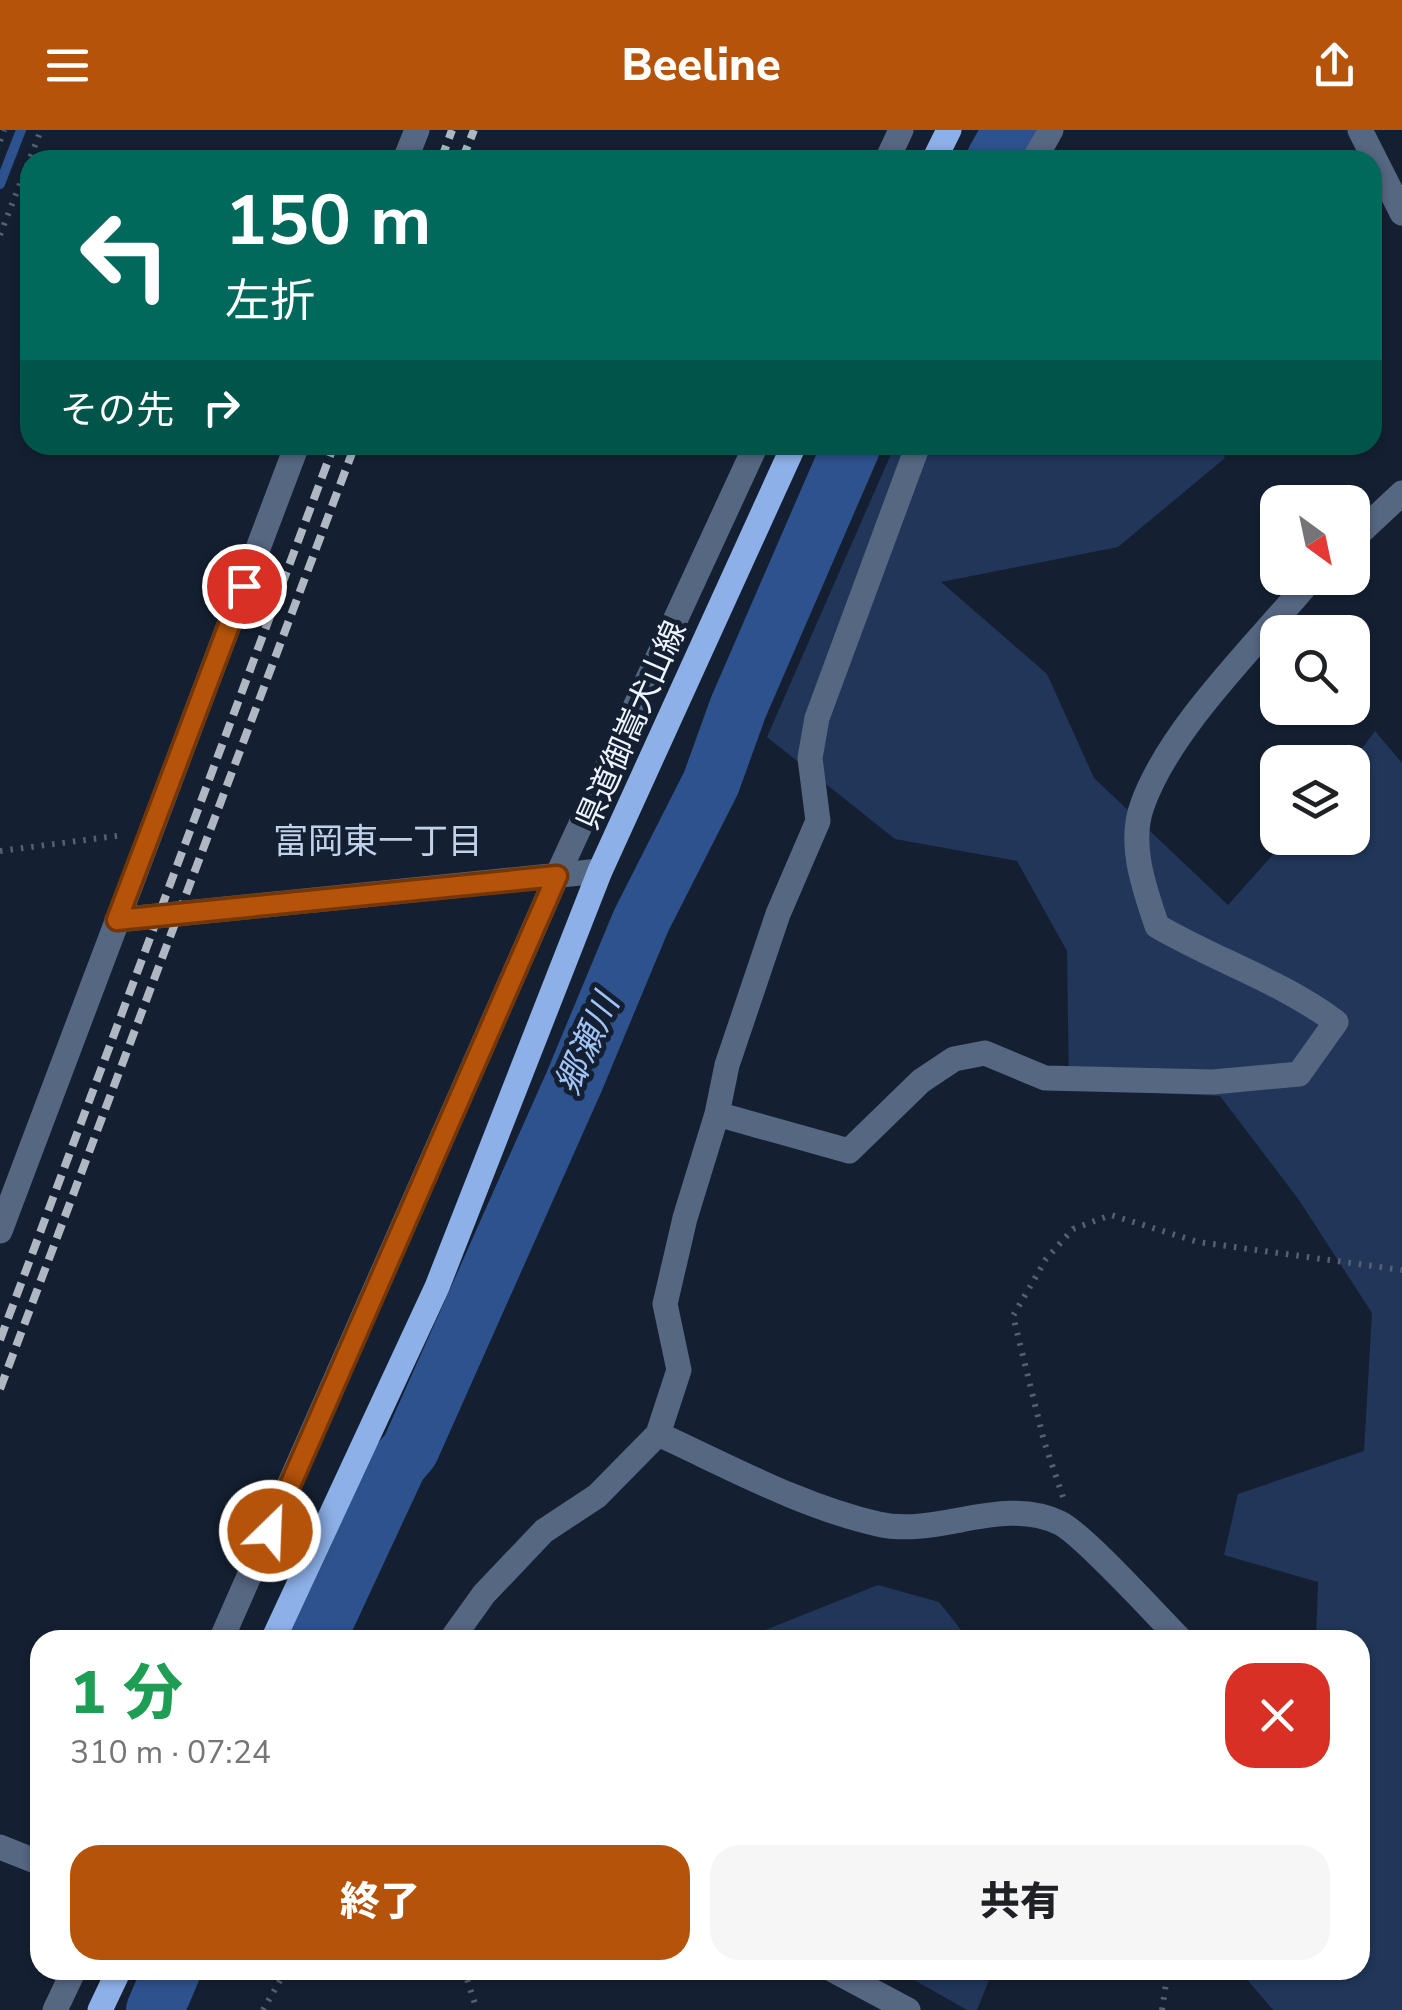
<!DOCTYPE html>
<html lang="ja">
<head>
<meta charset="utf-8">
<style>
	body { margin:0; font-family:"Nunito Sans","Noto Sans JP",sans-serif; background:#f6f6f6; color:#202124; height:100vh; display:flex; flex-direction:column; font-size:38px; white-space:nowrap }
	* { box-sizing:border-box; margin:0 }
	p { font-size:32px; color:#757577 }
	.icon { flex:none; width:55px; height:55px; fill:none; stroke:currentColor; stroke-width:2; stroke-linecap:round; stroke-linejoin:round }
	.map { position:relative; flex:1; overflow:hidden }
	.details { position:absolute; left:30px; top:1500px; width:1340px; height:350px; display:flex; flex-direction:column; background:#fff; border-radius:30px; box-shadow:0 2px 8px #0004 }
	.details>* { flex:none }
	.guide { position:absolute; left:20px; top:20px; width:1362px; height:305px; border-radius:30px; box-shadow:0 2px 8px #0004; background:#00695c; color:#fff; overflow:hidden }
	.needle { width:65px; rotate:147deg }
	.tools { position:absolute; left:1260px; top:355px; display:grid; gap:20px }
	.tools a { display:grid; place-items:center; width:110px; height:110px; border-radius:20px; background:#fff; box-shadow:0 2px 8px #0004; font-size:50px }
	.pin { position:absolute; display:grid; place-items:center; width:85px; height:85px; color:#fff; margin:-42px; border:5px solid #fff; border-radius:50%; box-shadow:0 2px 10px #0007 }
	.me { position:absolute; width:110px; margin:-55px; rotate:24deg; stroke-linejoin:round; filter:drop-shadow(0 0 8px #0008) }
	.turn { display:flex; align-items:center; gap:35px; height:210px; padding:0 40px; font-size:45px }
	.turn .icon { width:130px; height:130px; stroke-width:2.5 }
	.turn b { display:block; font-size:70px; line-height:85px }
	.then { display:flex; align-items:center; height:95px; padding:0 40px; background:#0003; gap:20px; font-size:38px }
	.round { display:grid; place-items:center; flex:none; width:105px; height:105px; border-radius:30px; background:#f6f6f6 }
	.head { display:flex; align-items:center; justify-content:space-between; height:170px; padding:0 40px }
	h1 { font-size:60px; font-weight:800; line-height:75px; color:#1e9e55 }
	.cta { display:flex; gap:20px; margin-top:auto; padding:20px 40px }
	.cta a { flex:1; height:115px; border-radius:30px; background:#b45309; color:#fff; font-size:40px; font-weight:800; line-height:115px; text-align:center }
	.cta a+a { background:#f6f6f6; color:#202124 }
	header { display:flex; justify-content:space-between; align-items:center; height:130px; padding:0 40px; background:#b45309; color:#fff; font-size:45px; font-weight:800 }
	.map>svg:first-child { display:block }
</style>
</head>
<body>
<header><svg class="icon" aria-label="menu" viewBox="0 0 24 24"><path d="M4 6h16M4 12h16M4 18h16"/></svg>Beeline<svg class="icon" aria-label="share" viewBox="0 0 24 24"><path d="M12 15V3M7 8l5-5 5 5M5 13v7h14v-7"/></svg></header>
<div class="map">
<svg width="1402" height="1880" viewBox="0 0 1402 1880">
	<rect width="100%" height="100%" fill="#142032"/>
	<path fill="#213659" d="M 895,315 L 1217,315 L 1225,328 L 1118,417 L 941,452 L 1047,544 L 1094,648 L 1228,775 L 1288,708 L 1352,708 L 1352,632 L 1375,601 L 1402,633 L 1402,1880 L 1273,1880 L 1239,1840 L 1360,1840 L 1360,1510 L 1316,1510 L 1318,1452 L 1224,1425 L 1238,1364 L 1364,1321 L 1372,1183 L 1299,1070 L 1220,966 L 1069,959 L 1067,821 L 1017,731 L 895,709 L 767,607 Z
		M 878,1455 L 939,1472 L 969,1510 L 740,1510 Z
		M 897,1840 L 993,1840 L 977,1880 L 967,1880 Z"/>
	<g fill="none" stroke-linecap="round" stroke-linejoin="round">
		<path stroke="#2e528d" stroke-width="10" d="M 0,54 L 21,0"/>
		<path stroke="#2e528d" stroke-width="58" d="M 995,30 L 1012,0
			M 316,1510 L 398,1334 L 410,1320 L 574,952 L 641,791 L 711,653 L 738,578 L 852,315
			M 155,1880 L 172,1840"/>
		<path stroke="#566070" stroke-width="6" stroke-dasharray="2.5 8" stroke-linecap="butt" d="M 0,11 L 4,0
			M 0,105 L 41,0
			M 0,721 L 124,705
			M 1063,1367 L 1044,1311 L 1013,1186 L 1046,1129 L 1073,1099 L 1111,1085 L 1198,1112 L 1402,1140
			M 464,1840 L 477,1880
			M 263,1880 L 286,1840
			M 1162,1880 L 1168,1840"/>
		<path stroke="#566782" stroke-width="25" d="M 1360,0 L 1402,83
			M 405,30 L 417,0
			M 887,30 L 901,0
			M 1034,30 L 1051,0
			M 1352,410 L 1402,363
			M 117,790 L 600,741
			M 717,984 L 727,935 L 778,784 L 818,691 L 810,628 L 817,588 L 918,315
			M 0,1101 L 297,315
			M 658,1304 C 728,1336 802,1377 878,1394 C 938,1408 1001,1365 1060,1393 C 1084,1405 1157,1486 1181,1510
			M 221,1510 L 557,746 L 756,315
			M 451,1510 L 484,1464 L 544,1401 L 597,1366 L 658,1304 L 679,1240 L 665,1174 L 685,1088 L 717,984 L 849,1021 L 921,951 L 954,929 L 985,923 L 1045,948 L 1213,952 L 1299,944 L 1336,892 C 1279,850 1219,832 1157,796 C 1145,760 1128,715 1142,676 C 1169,598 1259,512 1312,448
			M 0,1717 L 40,1733
			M 833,1840 L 908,1880
			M 55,1880 L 74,1840"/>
		<path stroke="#8db0e8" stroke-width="25" d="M 934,30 L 949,0
			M 273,1510 L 437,1157 L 600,741 L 794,315
			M 100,1880 L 119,1840"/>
		<path stroke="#afb7c3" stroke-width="8" stroke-dasharray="15 8" stroke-linecap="butt" d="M 441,30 L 452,0
			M 462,30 L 474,0
			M 0,1210 L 334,315
			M 0,1259 L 355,315"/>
	</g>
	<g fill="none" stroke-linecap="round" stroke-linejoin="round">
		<g stroke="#753606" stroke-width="25">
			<path id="route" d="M 244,456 L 117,790 L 557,746 L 270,1401"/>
		</g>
		<use href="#route" stroke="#b45309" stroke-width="18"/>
	</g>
	<g text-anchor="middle" stroke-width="10" stroke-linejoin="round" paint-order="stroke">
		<g font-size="32" fill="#eef4fe" stroke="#142032">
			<text transform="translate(631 595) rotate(-66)" y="11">県道御嵩犬山線</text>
		</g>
		<g font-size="35" fill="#c2d2eb" stroke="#142032">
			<text x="378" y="723">富岡東一丁目</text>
		</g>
		<g font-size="35" font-style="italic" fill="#a2c3f6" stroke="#142032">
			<text transform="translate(587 914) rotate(-66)" y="12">郷瀬川</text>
		</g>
	</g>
</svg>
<div class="tools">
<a><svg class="needle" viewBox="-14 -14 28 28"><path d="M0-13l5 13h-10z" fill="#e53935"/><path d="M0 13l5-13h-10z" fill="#757577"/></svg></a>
<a><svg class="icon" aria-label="search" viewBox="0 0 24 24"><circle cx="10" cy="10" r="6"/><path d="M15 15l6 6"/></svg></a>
<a><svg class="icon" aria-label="layers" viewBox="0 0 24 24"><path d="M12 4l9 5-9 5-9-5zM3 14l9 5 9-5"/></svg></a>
</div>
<div class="pin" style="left:244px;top:456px;background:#d93025"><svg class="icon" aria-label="arrive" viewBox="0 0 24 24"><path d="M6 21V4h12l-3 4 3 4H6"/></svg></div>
<svg class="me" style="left:270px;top:1401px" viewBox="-20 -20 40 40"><circle r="17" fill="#b45309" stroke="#fff" stroke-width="3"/><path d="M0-11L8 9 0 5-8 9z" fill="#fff"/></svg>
<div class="guide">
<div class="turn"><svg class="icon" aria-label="left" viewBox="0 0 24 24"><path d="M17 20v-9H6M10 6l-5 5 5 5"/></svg><div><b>150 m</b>左折</div></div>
<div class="then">その先<svg class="icon" aria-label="right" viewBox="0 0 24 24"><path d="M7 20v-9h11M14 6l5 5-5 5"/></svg></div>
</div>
<section class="details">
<div class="head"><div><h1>1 分</h1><p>310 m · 07:24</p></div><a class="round" style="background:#d93025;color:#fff"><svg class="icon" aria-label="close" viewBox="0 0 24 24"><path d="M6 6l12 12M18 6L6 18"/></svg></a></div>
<div class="cta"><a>終了</a><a>共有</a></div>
</section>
</div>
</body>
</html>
